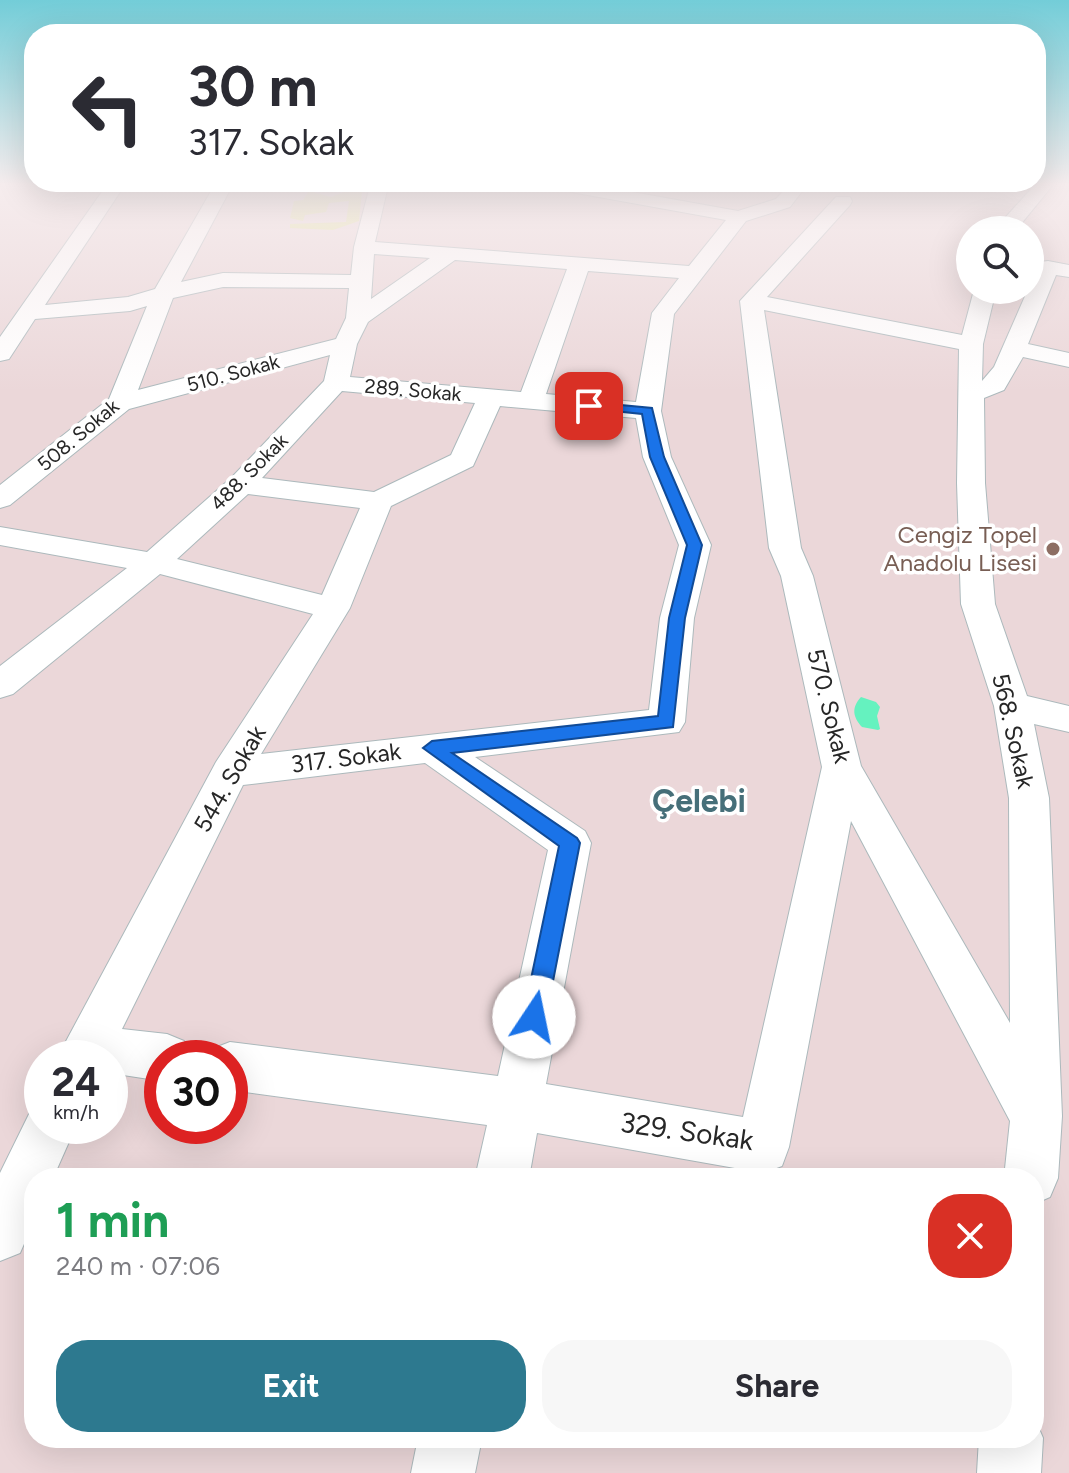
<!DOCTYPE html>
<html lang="en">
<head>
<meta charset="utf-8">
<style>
	body { margin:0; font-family:Figtree,sans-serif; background:#f7f7f7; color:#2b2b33; height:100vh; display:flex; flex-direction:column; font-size:30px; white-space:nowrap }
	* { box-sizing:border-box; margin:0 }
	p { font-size:26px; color:#7c7c81 }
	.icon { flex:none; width:44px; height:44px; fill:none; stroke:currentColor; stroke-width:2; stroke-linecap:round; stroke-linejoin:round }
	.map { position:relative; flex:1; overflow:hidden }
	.panel { position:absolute; left:24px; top:1168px; width:1020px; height:280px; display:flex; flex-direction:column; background:#fff; border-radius:32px; box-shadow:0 8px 32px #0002 }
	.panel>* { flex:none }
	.hud { position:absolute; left:24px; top:24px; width:1022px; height:168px; border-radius:32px; box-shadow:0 8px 32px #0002; background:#fff; color:#2b2b33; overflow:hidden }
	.buttons { position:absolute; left:956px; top:216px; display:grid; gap:16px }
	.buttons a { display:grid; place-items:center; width:88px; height:88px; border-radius:50%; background:#fff; box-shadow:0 8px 32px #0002; font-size:40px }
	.speed { position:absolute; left:24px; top:1040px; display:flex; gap:16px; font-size:40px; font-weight:700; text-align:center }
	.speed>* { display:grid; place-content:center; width:104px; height:104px; border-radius:50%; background:#fff; box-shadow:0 8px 32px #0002; line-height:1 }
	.speed small { font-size:20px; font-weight:400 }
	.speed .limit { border:12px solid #d22; background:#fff; color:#111 }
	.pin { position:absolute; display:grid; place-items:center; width:68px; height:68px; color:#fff; margin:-34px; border-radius:16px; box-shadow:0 4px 12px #0006 }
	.me { position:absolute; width:88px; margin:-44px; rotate:11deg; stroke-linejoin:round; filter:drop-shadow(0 0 6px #0008) }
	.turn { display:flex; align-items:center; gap:28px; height:168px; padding:0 32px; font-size:36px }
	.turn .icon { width:104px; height:104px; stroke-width:2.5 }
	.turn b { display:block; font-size:56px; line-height:68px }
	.round { display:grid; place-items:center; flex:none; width:84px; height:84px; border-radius:32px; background:#f7f7f7 }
	.headline { display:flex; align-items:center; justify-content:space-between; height:136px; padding:0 32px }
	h1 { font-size:48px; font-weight:700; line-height:60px; color:#1e9e55 }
	.primary-button { display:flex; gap:16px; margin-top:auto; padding:16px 32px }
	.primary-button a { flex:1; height:92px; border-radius:32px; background:#2d798f; color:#fff; font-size:32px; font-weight:700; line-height:92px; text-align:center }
	.primary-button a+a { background:#f7f7f7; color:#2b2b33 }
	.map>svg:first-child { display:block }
</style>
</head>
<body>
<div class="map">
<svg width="1069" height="1473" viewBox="0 0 1069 1473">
	<rect width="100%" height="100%" fill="#ebd7d9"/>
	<path fill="#e1e491" d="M 337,186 L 356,186 L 362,192 L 359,221 L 333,230 L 290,228 L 290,224 L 346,222 L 349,201 L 329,203 L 326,212 L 305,215 L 303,221 L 290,218 L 294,201 L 303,200 L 309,191 L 331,197 L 347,191 Z"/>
	<path fill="#65f2bf" d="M 861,697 L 876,702 L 880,707 L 877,716 L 880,729 L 878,730 L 862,727 C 853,717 851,708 861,697 Z"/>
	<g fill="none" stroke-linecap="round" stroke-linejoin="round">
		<g stroke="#acb9bc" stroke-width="2">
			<path id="street" d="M 106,186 L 124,186 L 45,305 L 128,297 L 155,289 L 214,186 L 232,186 L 181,282 L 223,273 L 351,275 L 354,247 L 370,186 L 388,186 L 375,242 L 689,266 L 726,220 L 571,192 L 562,186 L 599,186 L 738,211 L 776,199 L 788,186 L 806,186 L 790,207 L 746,221 L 674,314 L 661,411 L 671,457 L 711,545 L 694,618 L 685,722 L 679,732 L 475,757 L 585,831 L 591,843 L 546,1084 L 743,1117 L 822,767 L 781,576 L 769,548 L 740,301 L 836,197 L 850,197 L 852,201 L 850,205 L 767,297 L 962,335 L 974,290 L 996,290 L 983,344 L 982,381 L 994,367 L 1040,262 L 1048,261 L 1069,265 L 1069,277 L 1056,275 L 1028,344 L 1069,353 L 1069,367 L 1023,357 L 1004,390 L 984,398 L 985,483 L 995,604 L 1027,696 L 1069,706 L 1069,732 L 1034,724 L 1049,798 L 1062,1116 L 1058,1178 L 1050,1197 L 1034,1204 L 1034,1178 L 1004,1178 L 1010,1121 L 851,821 L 789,1147 L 782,1166 L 763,1173 L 537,1133 L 529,1178 L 475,1178 L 487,1125 L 230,1090 L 230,1058 L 209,1058 L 212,1049 L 230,1042 L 498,1076 L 548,850 L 425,763 L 243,785 L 122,1029 L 167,1034 L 184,1041 L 192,1058 L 162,1058 L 162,1081 L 110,1073 L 110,1058 L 57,1058 L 216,762 L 313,614 L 160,574 L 13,694 L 0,698 L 0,666 L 127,568 L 0,545 L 0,527 L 147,552 L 231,478 L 324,381 L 330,355 L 129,409 L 10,505 L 0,508 L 0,485 L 109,399 L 147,306 L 130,311 L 35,319 L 9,359 L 0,361 L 0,337 ZM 374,254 L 430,258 L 371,299 ZM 455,260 L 567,269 L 521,392 L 350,377 L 357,344 L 368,322 ZM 588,271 L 679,278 L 652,313 L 636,402 L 546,394 ZM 223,287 L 349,288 L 346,318 L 336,339 L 138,390 L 173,298 ZM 764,310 L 959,349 L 957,483 L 961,604 L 994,706 L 1009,798 L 1010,1023 L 861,766 L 813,576 L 801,548 ZM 342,391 L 475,403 L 451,455 L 374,492 L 262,478 ZM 500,406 L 636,418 L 643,457 L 679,545 L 660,618 L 649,710 L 261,754 L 350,608 L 391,506 L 473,466 ZM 248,494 L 360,508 L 322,595 L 177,559 Z
				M 1034,186 L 1052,186 L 1016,230 L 994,230 Z
				M 42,1103 L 42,1126 L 76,1126 L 53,1178 L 34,1178 L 34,1221 L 20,1253 L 0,1261 L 0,1173 L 32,1108 Z
				M 1034,1417 L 1043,1438 L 1041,1473 L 977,1473 L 979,1438 L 1034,1438 Z
				M 418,1438 L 482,1438 L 475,1473 L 411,1473 Z"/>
		</g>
		<use href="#street" fill="#fff" fill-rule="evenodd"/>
	</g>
	<linearGradient id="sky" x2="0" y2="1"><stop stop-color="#73cdd8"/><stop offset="0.47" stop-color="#f6edee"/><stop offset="1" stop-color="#f6edee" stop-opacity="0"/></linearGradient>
	<rect width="1069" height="392" fill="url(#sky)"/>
	<path fill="#1a73e8" stroke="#114b97" stroke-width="2" d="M 589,402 L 652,408 L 664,457 L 702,545 L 685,618 L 673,727 L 452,753 L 577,838 L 580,843 L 546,1017 L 543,1025 L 534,1028 L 526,1025 L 523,1017 L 559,846 L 423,748 L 432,741 L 658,716 L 669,618 L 687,545 L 650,457 L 642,414 L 585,408 L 583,406 Z"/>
	<circle fill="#8d6e63" stroke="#fff" stroke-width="3" cx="1053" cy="549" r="8"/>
	<g text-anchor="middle" stroke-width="7" stroke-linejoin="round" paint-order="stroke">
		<g font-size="20" fill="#272727" stroke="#fff">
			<text transform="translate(233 373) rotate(-15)" y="7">510. Sokak</text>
			<text transform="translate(413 390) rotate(5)" y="7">289. Sokak</text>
			<text transform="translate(78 435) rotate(-40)" y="7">508. Sokak</text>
			<text transform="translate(249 472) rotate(-45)" y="7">488. Sokak</text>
		</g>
		<g font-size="24" fill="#785e54" stroke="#fff" text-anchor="end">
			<text x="1037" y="543">Cengiz Topel<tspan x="1037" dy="28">Anadolu Lisesi</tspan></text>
		</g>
		<g font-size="24" fill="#272727" stroke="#fff">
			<text transform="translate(829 706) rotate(76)" y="8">570. Sokak</text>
			<text transform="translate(1013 731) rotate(77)" y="8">568. Sokak</text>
			<text transform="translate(346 758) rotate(-7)" y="8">317. Sokak</text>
			<text transform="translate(230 779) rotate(-60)" y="8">544. Sokak</text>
		</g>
		<g font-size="28" fill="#272727" stroke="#fff">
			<text transform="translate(687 1131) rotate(8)" y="10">329. Sokak</text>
		</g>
		<g font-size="32" font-weight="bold" fill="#466f79" stroke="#fff">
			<text x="699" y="812">Çelebi</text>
		</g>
	</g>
</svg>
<div class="buttons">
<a><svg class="icon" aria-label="search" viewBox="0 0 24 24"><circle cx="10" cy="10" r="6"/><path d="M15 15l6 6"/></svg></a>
</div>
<div class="speed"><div>24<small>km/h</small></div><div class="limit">30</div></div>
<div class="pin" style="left:589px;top:406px;background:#d93025"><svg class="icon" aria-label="arrive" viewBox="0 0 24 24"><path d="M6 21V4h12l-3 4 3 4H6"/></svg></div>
<svg class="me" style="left:534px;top:1017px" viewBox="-20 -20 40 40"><circle r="19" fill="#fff"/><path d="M0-13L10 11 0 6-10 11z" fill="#1a73e8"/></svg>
<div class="hud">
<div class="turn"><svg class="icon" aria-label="left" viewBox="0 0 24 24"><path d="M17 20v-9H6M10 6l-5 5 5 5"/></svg><div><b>30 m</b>317. Sokak</div></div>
</div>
<section class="panel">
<div class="headline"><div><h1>1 min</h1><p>240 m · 07:06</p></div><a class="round" style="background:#d93025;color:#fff"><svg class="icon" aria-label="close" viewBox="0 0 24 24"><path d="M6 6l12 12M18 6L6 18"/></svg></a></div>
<div class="primary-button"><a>Exit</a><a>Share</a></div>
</section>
</div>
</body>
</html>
